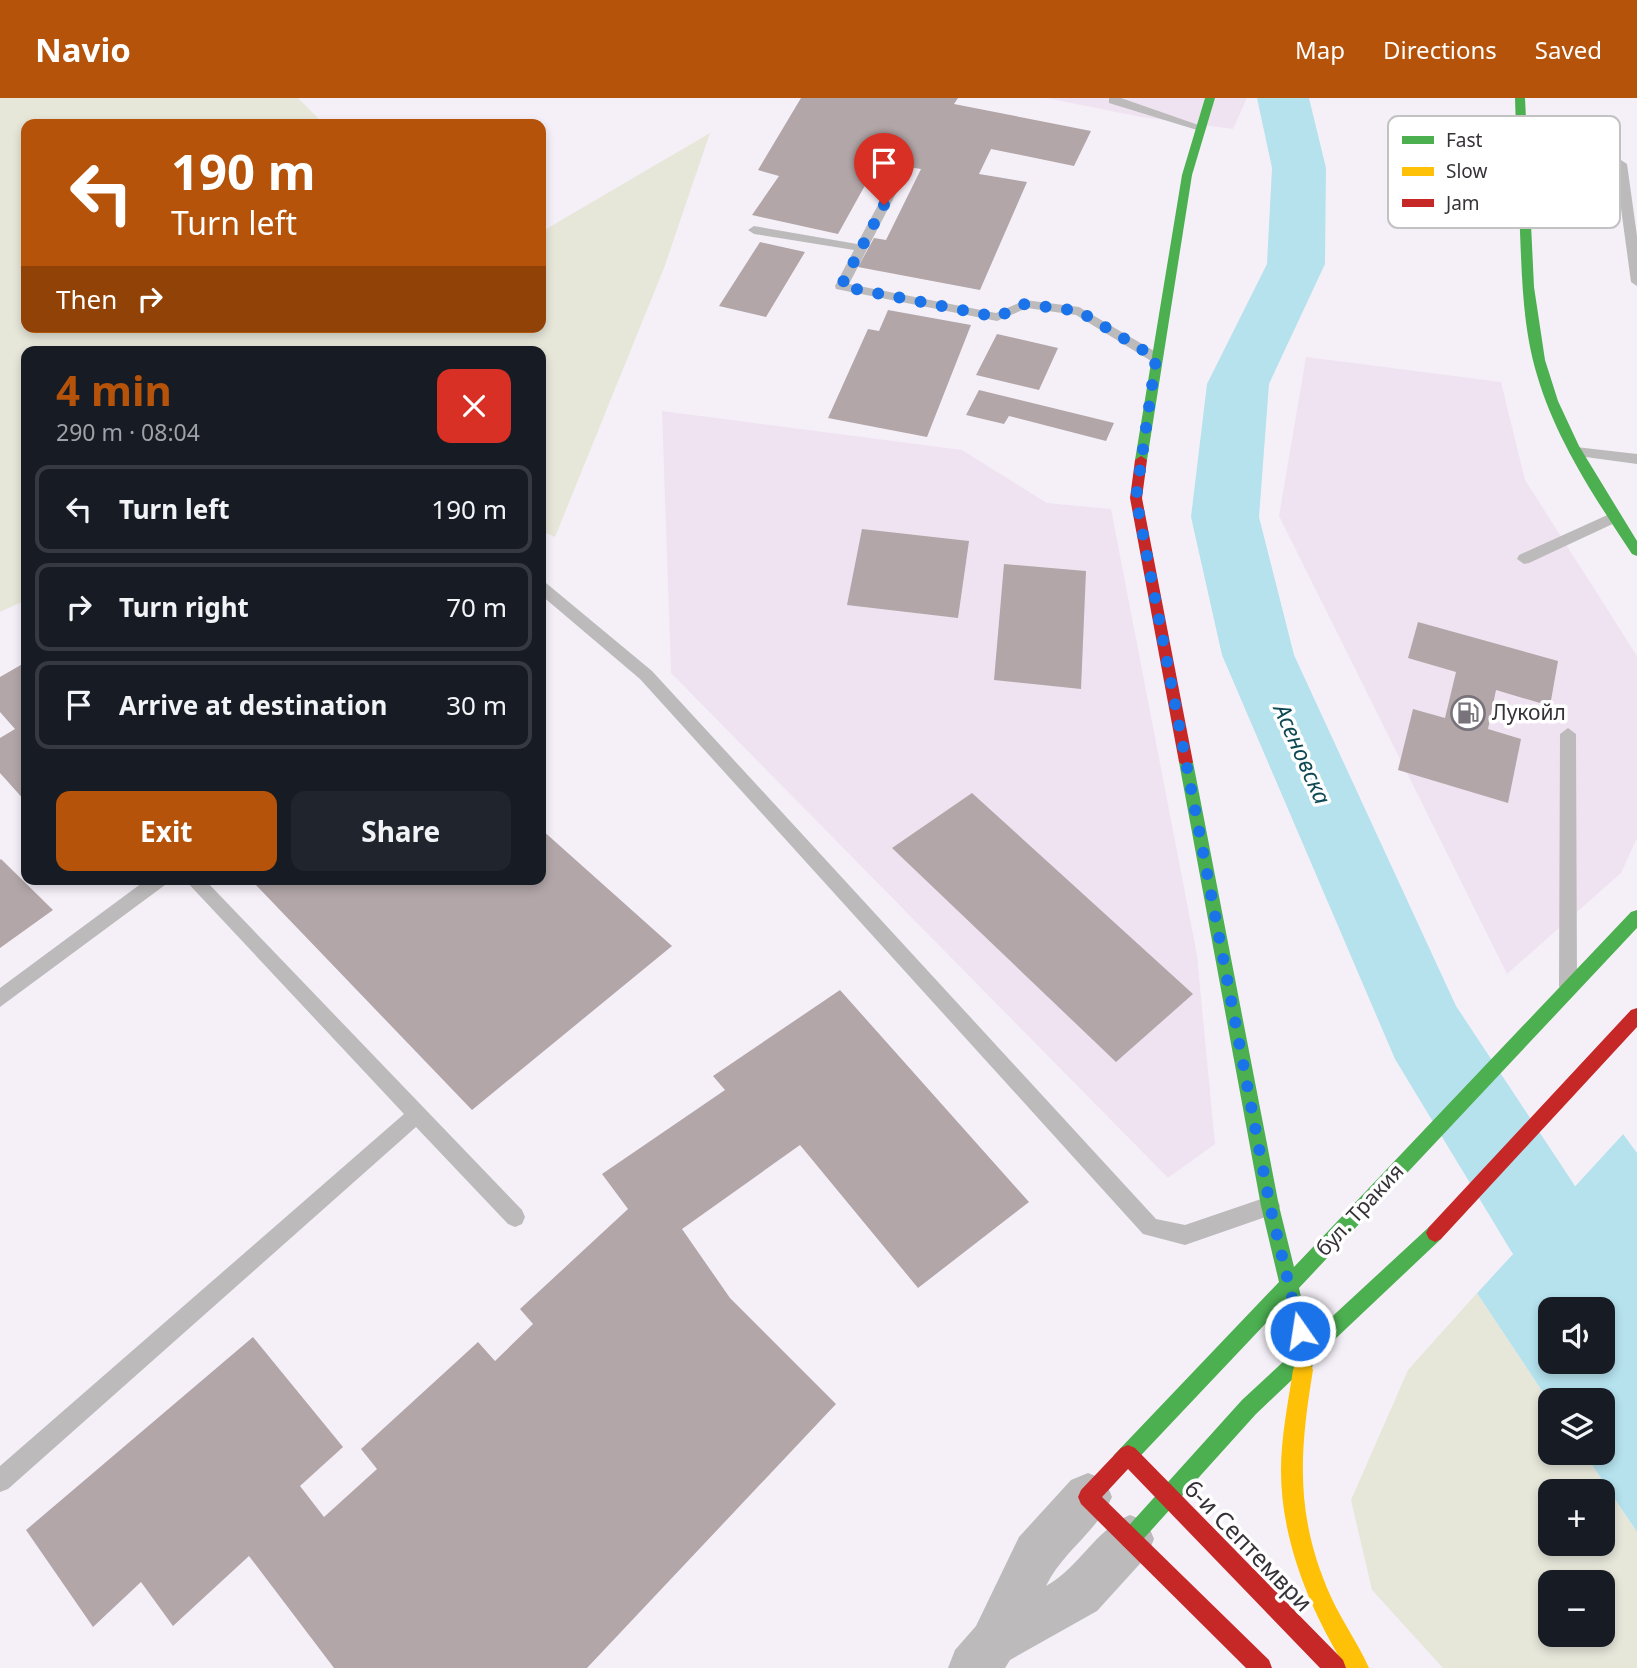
<!DOCTYPE html>
<html lang="en">
<head>
<meta charset="utf-8">
<style>
	body { margin:0; font-family:"Noto Sans",sans-serif; background:#20242c; color:#f1f3f6; height:100vh; display:flex; flex-direction:column; font-size:26px; white-space:nowrap }
	* { box-sizing:border-box; margin:0 }
	p { font-size:23px; color:#9ea1a6 }
	.icon { flex:none; width:38px; height:38px; fill:none; stroke:currentColor; stroke-width:2; stroke-linecap:round; stroke-linejoin:round }
	.map { position:relative; flex:1; overflow:hidden }
	.details { position:absolute; left:21px; top:248px; width:525px; height:539px; display:flex; flex-direction:column; background:#171b24; border-radius:14px; box-shadow:0 4px 10px #0003 }
	.details>* { flex:none }
	.guide { position:absolute; left:21px; top:21px; width:525px; height:214px; border-radius:14px; box-shadow:0 4px 10px #0003; background:#b45309; color:#fff; overflow:hidden }
	.buttons { position:absolute; left:1538px; top:1199px; display:grid; gap:14px }
	.buttons a { display:grid; place-items:center; width:77px; height:77px; border-radius:14px; background:#171b24; box-shadow:0 4px 10px #0003; font-size:35px }
	.pin { position:absolute; display:grid; place-items:center; width:60px; height:60px; color:#fff; margin:-72px -30px; border-radius:50% 50% 50% 0; rotate:-45deg; box-shadow:0 0 7px #0007 }
	.pin .icon { rotate:45deg }
	.me { position:absolute; width:77px; margin:-38px; rotate:347deg; stroke-linejoin:round; filter:drop-shadow(0 0 5px #0008) }
	.turn { display:flex; align-items:center; gap:24px; height:147px; padding:0 35px; font-size:32px }
	.turn .icon { width:91px; height:91px; stroke-width:2.5 }
	.turn b { display:block; font-size:49px; line-height:60px }
	.then { display:flex; align-items:center; height:66px; padding:0 35px; background:#0003; gap:14px; font-size:26px }
	.round { display:grid; place-items:center; flex:none; width:74px; height:74px; border-radius:14px; background:#20242c }
	.summary { display:flex; align-items:center; justify-content:space-between; height:119px; padding:0 35px }
	h1 { font-size:42px; font-weight:700; line-height:52px; color:#b45309 }
	.action { display:flex; gap:14px; margin-top:auto; padding:14px 35px }
	.action a { flex:1; height:80px; border-radius:14px; background:#b45309; color:#fff; font-size:28px; font-weight:700; line-height:80px; text-align:center }
	.action a+a { background:#20242c; color:#f1f3f6 }
	ul { padding:0; list-style:none }
	li { display:flex; align-items:center; gap:21px; height:88px; margin:0 14px 10px; padding:0 21px; border:4px solid #363941; border-radius:14px }
	li div { flex:1 }
	li b { display:block; font-size:26px }
	li em { font-style:normal }
	header { display:flex; align-items:center; gap:42px; box-sizing:border-box; height:98px; padding:0 35px; background:#b45309; color:#fff }
	header strong { font-size:33px }
	nav { display:flex; gap:38px; margin-inline-start:auto; font-size:24px }
	.map>svg:first-child { display:block }
</style>
</head>
<body>
<header>
<strong>Navio</strong>
<nav><a>Map</a><a>Directions</a><a>Saved</a></nav>
</header>
<div class="map">
<svg width="1637" height="1570" viewBox="0 0 1637 1570">
	<rect width="100%" height="100%" fill="#f5f0f8"/>
	<path fill="#efe3f1" d="M 1046,0 L 1247,0 L 1233,31 L 1141,19 Z
		M 1306,259 L 1501,284 L 1525,382 L 1637,558 L 1637,740 L 1621,775 L 1507,876 L 1279,418 Z
		M 662,313 L 962,352 L 1047,405 L 1111,411 L 1197,857 L 1215,1046 L 1168,1080 L 671,575 Z"/>
	<path fill="#e6e7d9" fill-rule="evenodd" d="M 0,0 L 298,0 L 324,26 L 26,26 L 26,229 L 541,229 L 541,134 L 710,35 L 664,170 L 555,439 L 541,433 L 541,254 L 26,254 L 26,502 L 0,514 Z
		M 1477,1195 L 1550,1305 L 1550,1354 L 1584,1355 L 1637,1434 L 1637,1570 L 1443,1570 L 1372,1492 L 1351,1402 L 1408,1272 ZM 1550,1393 L 1603,1393 L 1603,1446 L 1550,1446 ZM 1550,1484 L 1603,1484 L 1603,1536 L 1550,1536 Z"/>
	<path fill="#b5e2ed" fill-rule="evenodd" d="M 1623,1036 L 1637,1055 L 1637,1434 L 1584,1355 L 1603,1354 L 1603,1302 L 1550,1302 L 1550,1305 L 1477,1195 ZM 1550,1211 L 1603,1211 L 1603,1264 L 1550,1264 Z"/>
	<path fill="#f5f0f8" d="M 1621,1033 L 1623,1036 L 1477,1195 L 1475,1192 Z"/>
	<g fill="none" stroke-linecap="round" stroke-linejoin="round">
		<path fill="#b5e2ed" fill-rule="evenodd" d="M 1257,0 L 1309,0 L 1326,70 L 1325,166 L 1269,286 L 1259,419 L 1294,557 L 1456,908 L 1577,1091 L 1637,1169 L 1637,1298 L 1603,1283 L 1588,1264 L 1603,1264 L 1603,1211 L 1552,1211 L 1511,1153 L 1395,961 L 1222,557 L 1191,419 L 1207,286 L 1267,166 L 1272,70 Z"/>
	</g>
	<path fill="#b2a6a8" d="M 801,0 L 958,0 L 954,6 L 1091,33 L 1074,68 L 991,51 L 979,76 L 1027,84 L 980,192 L 858,169 L 874,140 L 886,142 L 921,71 L 878,64 L 838,136 L 752,117 L 779,78 L 758,72 Z
		M 760,144 L 805,154 L 766,219 L 719,208 Z
		M 888,212 L 971,227 L 927,339 L 828,320 L 868,231 L 879,233 Z
		M 997,236 L 1058,250 L 1039,292 L 976,277 Z
		M 979,292 L 1114,325 L 1106,343 L 1009,318 L 1004,326 L 966,317 Z
		M 862,431 L 969,443 L 958,520 L 847,507 Z
		M 1004,466 L 1086,473 L 1081,591 L 994,582 Z
		M 1418,524 L 1558,563 L 1550,608 L 1496,592 L 1488,631 L 1521,641 L 1508,705 L 1398,672 L 1413,611 L 1445,620 L 1456,574 L 1408,560 Z
		M 26,564 L 26,704 L 0,675 L 0,640 L 15,631 L 0,614 L 0,579 Z
		M 972,695 L 1193,896 L 1116,964 L 892,750 Z
		M 541,731 L 672,848 L 472,1012 L 251,782 L 541,782 Z
		M 1,761 L 53,812 L 0,850 L 0,762 Z
		M 840,892 L 1029,1104 L 918,1190 L 800,1047 L 682,1131 L 730,1200 L 836,1306 L 587,1570 L 334,1570 L 249,1458 L 173,1528 L 141,1484 L 93,1529 L 26,1432 L 253,1239 L 343,1349 L 300,1388 L 324,1419 L 377,1371 L 361,1351 L 478,1244 L 495,1263 L 533,1226 L 520,1211 L 628,1111 L 602,1076 L 725,992 L 713,978 Z"/>
	<g fill="none" stroke-linecap="round" stroke-linejoin="round">
		<path fill="#bcbaba" fill-rule="evenodd" d="M 1109,0 L 1121,0 L 1207,30 L 1197,32 L 1109,5 Z
			M 1621,62 L 1627,66 L 1637,138 L 1637,188 L 1631,184 L 1615,66 Z
			M 891,83 L 901,86 L 849,186 L 996,215 L 1025,202 L 1079,209 L 1161,257 L 1161,263 L 1151,263 L 1076,217 L 1027,210 L 997,223 L 836,191 L 835,188 L 854,152 L 754,136 L 748,132 L 754,128 L 857,146 Z
			M 1576,349 L 1637,356 L 1637,366 L 1571,357 L 1569,354 Z
			M 1614,414 L 1621,419 L 1619,423 L 1529,465 L 1524,466 L 1517,461 L 1519,457 Z
			M 541,484 L 546,485 L 652,573 L 1156,1121 L 1185,1127 L 1270,1098 L 1277,1101 L 1280,1108 L 1277,1115 L 1185,1147 L 1143,1136 L 640,581 L 541,497 Z
			M 1568,630 L 1576,636 L 1577,888 L 1574,894 L 1568,896 L 1562,894 L 1559,888 L 1560,636 Z
			M 146,782 L 168,782 L 165,787 L 0,909 L 0,890 Z
			M 185,782 L 205,782 L 522,1112 L 525,1119 L 522,1126 L 515,1129 L 508,1126 L 416,1029 L 8,1391 L 0,1394 L 0,1368 L 404,1016 Z"/>
		<path fill="#bcbaba" fill-rule="evenodd" d="M 1088,1375 L 1105,1382 L 1112,1399 C 1097,1434 1062,1454 1046,1488 C 1079,1470 1095,1432 1130,1417 L 1147,1424 L 1154,1441 L 1147,1458 L 1097,1513 L 1010,1562 L 1005,1570 L 948,1570 L 955,1552 L 976,1528 L 1019,1439 L 1071,1382 Z"/>
		<path fill="#4caf50" fill-rule="evenodd" d="M 1205,0 L 1215,0 L 1192,77 L 1147,362 L 1141,366 L 1135,362 L 1182,77 Z
			M 1515,0 L 1525,0 L 1534,189 L 1545,262 L 1558,303 L 1579,348 L 1637,443 L 1637,458 L 1632,456 C 1595,400 1556,342 1537,277 C 1523,231 1522,182 1520,134 C 1519,89 1516,45 1515,0 Z
			M 1186,658 L 1193,664 L 1279,1108 L 1294,1169 L 1631,814 L 1637,812 L 1637,830 L 1299,1190 L 1310,1239 L 1429,1129 L 1435,1126 L 1441,1129 L 1444,1135 L 1441,1141 L 1314,1261 L 1310,1279 L 1303,1282 L 1296,1278 L 1256,1316 L 1137,1448 L 1130,1451 L 1123,1448 L 1120,1441 L 1123,1434 L 1242,1302 L 1295,1253 L 1284,1206 L 1128,1371 L 1121,1374 L 1114,1371 L 1111,1364 L 1114,1357 L 1279,1184 L 1261,1108 L 1179,664 Z"/>
		<path fill="#ffc107" fill-rule="evenodd" d="M 1303,1262 L 1310,1265 L 1313,1272 C 1299,1356 1295,1419 1331,1499 C 1342,1523 1358,1545 1369,1570 L 1346,1570 C 1310,1512 1281,1442 1281,1373 C 1281,1339 1288,1305 1293,1272 L 1296,1265 Z"/>
		<path fill="#c62828" fill-rule="evenodd" d="M 1141,358 L 1147,362 L 1142,400 L 1193,664 L 1186,670 L 1179,664 L 1130,400 L 1135,362 Z
			M 1637,910 L 1637,929 L 1441,1141 L 1435,1144 L 1429,1141 L 1426,1135 L 1429,1129 L 1631,912 Z
			M 1128,1347 L 1135,1350 L 1343,1562 L 1346,1570 L 1320,1570 L 1128,1371 L 1102,1399 L 1269,1562 L 1272,1570 L 1246,1570 L 1081,1406 L 1078,1399 L 1081,1392 L 1121,1350 Z"/>
	</g>
	<g fill="none" stroke-linecap="round" stroke-linejoin="round">
		<path stroke="#1a73e8" stroke-width="12" stroke-dasharray="0 21.6" d="M 884,107 L 841,188 L 997,219 L 1025,206 L 1079,213 L 1156,260 L 1136,400 L 1270,1108 L 1300,1233"/>
	</g>
	<defs>
		<g id="fuel-ring" transform="scale(1.75)"><circle r="9.5" fill="#fff" stroke="#79747b" stroke-width="1.5"/><path d="M-5.5-6h7V0h2V4h1.3V-2.5L3-4.5l.8-.8L6-3V5H2.5V1h-1V6h-7ZM-4.2-4.7v3.2H.2V-4.7Z" fill="#79747b"/></g>
	</defs>
	<g fill-rule="evenodd">
		<use href="#fuel-ring" x="1468" y="615"/>
	</g>
	<g text-anchor="middle" stroke-width="7" stroke-linejoin="round" paint-order="stroke">
		<g font-size="21" fill="#363238" stroke="#fff" text-anchor="start">
			<text x="1492" y="622">Лукойл</text>
		</g>
		<g font-size="21" fill="#363238" stroke="#fff">
			<text transform="translate(1360 1112) rotate(-47)" y="7">бул. Тракия</text>
		</g>
		<g font-size="23" font-style="italic" fill="#0f4a54" stroke="#fff">
			<text transform="translate(1302 656) rotate(66)" y="8">Асеновска</text>
		</g>
		<g font-size="24" fill="#363238" stroke="#fff">
			<text transform="translate(1248 1448) rotate(46)" y="8">6-и Септември</text>
		</g>
	</g>
	<rect x="1388" y="18" width="232" height="112" rx="10" fill="#fff" stroke="#c3c2c3" stroke-width="2"/>
	<rect x="1402" y="38" width="32" height="8" fill="#4caf50"/>
	<rect x="1402" y="69" width="32" height="9" fill="#ffc107"/>
	<rect x="1402" y="101" width="32" height="8" fill="#c62828"/>
	<g font-size="19" fill="#363238">
		<text x="1446" y="49">Fast</text>
		<text x="1446" y="80">Slow</text>
		<text x="1446" y="112">Jam</text>
	</g>
</svg>
<div class="buttons">
<a><svg class="icon" aria-label="sound" viewBox="0 0 24 24"><path d="M4 9h4l5-4v14l-5-4H4zM17 9q2 3 0 6"/></svg></a>
<a><svg class="icon" aria-label="layers" viewBox="0 0 24 24"><path d="M12 4l9 5-9 5-9-5zM3 14l9 5 9-5"/></svg></a>
<a>+</a>
<a>−</a>
</div>
<div class="pin" style="left:884px;top:107px;background:#d93025"><svg class="icon" aria-label="arrive" viewBox="0 0 24 24"><path d="M6 21V4h12l-3 4 3 4H6"/></svg></div>
<svg class="me" style="left:1300px;top:1233px" viewBox="-20 -20 40 40"><circle r="17" fill="#1a73e8" stroke="#fff" stroke-width="3"/><path d="M0-11L8 9 0 5-8 9z" fill="#fff"/></svg>
<div class="guide">
<div class="turn"><svg class="icon" aria-label="left" viewBox="0 0 24 24"><path d="M17 20v-9H6M10 6l-5 5 5 5"/></svg><div><b>190 m</b>Turn left</div></div>
<div class="then">Then<svg class="icon" aria-label="right" viewBox="0 0 24 24"><path d="M7 20v-9h11M14 6l5 5-5 5"/></svg></div>
</div>
<section class="details">
<div class="summary"><div><h1>4 min</h1><p>290 m · 08:04</p></div><a class="round" style="background:#d93025;color:#fff"><svg class="icon" aria-label="close" viewBox="0 0 24 24"><path d="M6 6l12 12M18 6L6 18"/></svg></a></div>
<ul>
<li><svg class="icon" aria-label="left" viewBox="0 0 24 24"><path d="M17 20v-9H6M10 6l-5 5 5 5"/></svg><div><b>Turn left</b></div><em>190 m</em></li>
<li><svg class="icon" aria-label="right" viewBox="0 0 24 24"><path d="M7 20v-9h11M14 6l5 5-5 5"/></svg><div><b>Turn right</b></div><em>70 m</em></li>
<li><svg class="icon" aria-label="arrive" viewBox="0 0 24 24"><path d="M6 21V4h12l-3 4 3 4H6"/></svg><div><b>Arrive at destination</b></div><em>30 m</em></li>
</ul>
<div class="action"><a>Exit</a><a>Share</a></div>
</section>
</div>
</body>
</html>
